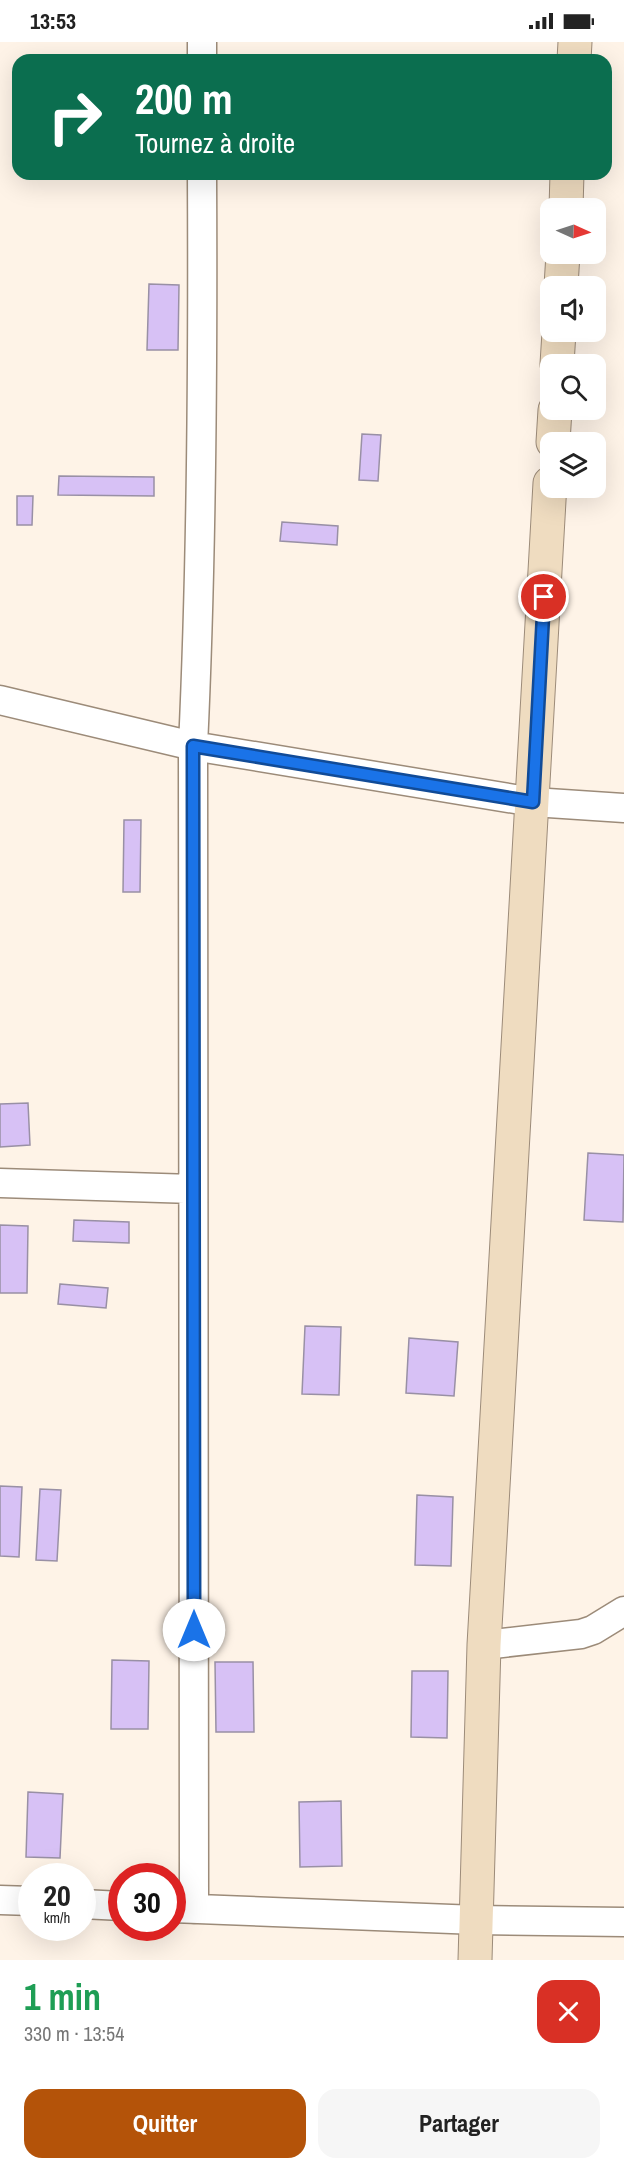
<!DOCTYPE html>
<html lang="fr">
<head>
<meta charset="utf-8">
<style>
	body { margin:0; font-family:"Archivo Narrow",sans-serif; background:#f6f6f6; color:#222; height:100vh; display:flex; flex-direction:column; font-size:22px; white-space:nowrap }
	* { box-sizing:border-box; margin:0 }
	p { font-size:20px; color:#767676 }
	.icon { flex:none; width:33px; height:33px; fill:none; stroke:currentColor; stroke-width:2; stroke-linecap:round; stroke-linejoin:round }
	.map { position:relative; height:1918px; overflow:hidden }
	.panel { display:flex; flex-direction:column; background:#fff; flex:1 }
	.panel>* { flex:none }
	.hud { position:absolute; left:12px; top:12px; width:600px; height:126px; border-radius:18px; box-shadow:0 6px 24px #0002; background:#0b6e4f; color:#fff; overflow:hidden }
	.needle { width:39px; rotate:93deg }
	.tools { position:absolute; left:540px; top:156px; display:grid; gap:12px }
	.tools a { display:grid; place-items:center; width:66px; height:66px; border-radius:12px; background:#fff; box-shadow:0 6px 24px #0002; font-size:30px }
	.speed { position:absolute; left:18px; top:1821px; display:flex; gap:12px; font-size:30px; font-weight:700; text-align:center }
	.speed>* { display:grid; place-content:center; width:78px; height:78px; border-radius:50%; background:#fff; box-shadow:0 6px 24px #0002; line-height:1 }
	.speed small { font-size:15px; font-weight:400 }
	.speed .limit { border:9px solid #d22; background:#fff; color:#111 }
	.pin { position:absolute; display:grid; place-items:center; width:51px; height:51px; color:#fff; margin:-26px; border:3px solid #fff; border-radius:50%; box-shadow:0 2px 6px #0007 }
	.me { position:absolute; width:66px; margin:-33px; rotate:0deg; stroke-linejoin:round; filter:drop-shadow(0 0 4px #0008) }
	.turn { display:flex; align-items:center; gap:21px; height:126px; padding:0 24px; font-size:27px }
	.turn .icon { width:78px; height:78px; stroke-width:2.5 }
	.turn b { display:block; font-size:42px; line-height:51px }
	.round { display:grid; place-items:center; flex:none; width:63px; height:63px; border-radius:18px; background:#f6f6f6 }
	.summary { display:flex; align-items:center; justify-content:space-between; height:102px; padding:0 24px }
	h1 { font-size:36px; font-weight:700; line-height:45px; color:#1e9e55 }
	.cta { display:flex; gap:12px; margin-top:auto; padding:12px 24px }
	.cta a { flex:1; height:69px; border-radius:18px; background:#b45309; color:#fff; font-size:24px; font-weight:700; line-height:69px; text-align:center }
	.cta a+a { background:#f6f6f6; color:#222 }
	.status { display:flex; justify-content:space-between; align-items:center; height:42px; padding:0 30px; background:#fff; direction:ltr }
	.status svg { height:16px; fill:currentColor }
	.map>svg:first-child { display:block }
</style>
</head>
<body>
<div class="status"><b>13:53</b><svg viewBox="0 0 49 12"><path d="M0 12V9h3v3zM5 12V6h3v6zM10 12V3h3v9zM15 12V0h3v12zM26 1h20v11H26zM47 4h2v5h-2z"/></svg></div>
<div class="map">
<svg width="624" height="1918" viewBox="0 0 624 1918">
	<rect width="100%" height="100%" fill="#fef3e7"/>
	<path fill="#d7c1f5" stroke="#9990a5" stroke-width="1.5" d="M 149,242 L 179,243 L 178,308 L 147,308 Z
		M 362,392 L 381,393 L 378,439 L 359,438 Z
		M 59,434 L 154,435 L 154,454 L 58,453 Z
		M 17,454 L 33,454 L 32,483 L 17,483 Z
		M 282,480 L 338,484 L 337,503 L 280,499 Z
		M 124,778 L 141,778 L 140,850 L 123,850 Z
		M 28,1061 L 30,1103 L 0,1105 L 0,1062 Z
		M 588,1111 L 624,1113 L 623,1180 L 584,1178 Z
		M 74,1178 L 129,1180 L 129,1201 L 73,1199 Z
		M 0,1183 L 28,1184 L 27,1251 L 0,1251 Z
		M 60,1242 L 108,1246 L 106,1266 L 58,1262 Z
		M 305,1284 L 341,1285 L 339,1353 L 302,1352 Z
		M 409,1296 L 458,1300 L 454,1354 L 406,1351 Z
		M 0,1444 L 22,1445 L 19,1515 L 0,1514 Z
		M 40,1447 L 61,1448 L 57,1519 L 36,1518 Z
		M 417,1453 L 453,1455 L 451,1524 L 415,1523 Z
		M 112,1618 L 149,1619 L 148,1687 L 111,1687 Z
		M 215,1620 L 253,1620 L 254,1690 L 216,1690 Z
		M 412,1629 L 448,1629 L 447,1696 L 411,1695 Z
		M 28,1750 L 63,1752 L 60,1816 L 26,1815 Z
		M 341,1759 L 342,1824 L 300,1825 L 299,1760 Z"/>
	<g fill="none" stroke-linecap="round" stroke-linejoin="round">
		<g stroke="#9c8b79" stroke-width="31">
			<path id="minor" d="M 202,0 L 202,18
				M 0,658 L 193,704 L 533,760 L 624,766
				M 0,1141 L 193,1147
				M 484,1603 L 581,1592 L 593,1588 L 624,1569
				M 0,1858 L 32,1859
				M 82,1862 L 122,1864
				M 172,1866 L 477,1878 L 624,1880
				M 194,1867 L 193,704 C 202,514 203,323 202,132"/>
		</g>
		<g stroke="#9c8b79" stroke-width="35">
			<path id="secondary" d="M 574,18 L 575,0
				M 566,166 L 567,132
				M 561,244 L 563,212
				M 557,322 L 559,290
				M 553,400 L 555,368
				M 475,1918 L 484,1603 L 550,441"/>
		</g>
		<use href="#minor" stroke="#fff" stroke-width="28"/>
		<use href="#secondary" stroke="#efdcc0" stroke-width="33"/>
	</g>
	<g fill="none" stroke-linecap="round" stroke-linejoin="round">
		<g stroke="#114b97" stroke-width="15">
			<path id="route" d="M 194,1588 L 193,704 L 533,760 L 544,555"/>
		</g>
		<use href="#route" stroke="#1a73e8" stroke-width="10"/>
	</g>
</svg>
<div class="tools">
<a><svg class="needle" viewBox="-14 -14 28 28"><path d="M0-13l5 13h-10z" fill="#e53935"/><path d="M0 13l5-13h-10z" fill="#767676"/></svg></a>
<a><svg class="icon" aria-label="sound" viewBox="0 0 24 24"><path d="M4 9h4l5-4v14l-5-4H4zM17 9q2 3 0 6"/></svg></a>
<a><svg class="icon" aria-label="search" viewBox="0 0 24 24"><circle cx="10" cy="10" r="6"/><path d="M15 15l6 6"/></svg></a>
<a><svg class="icon" aria-label="layers" viewBox="0 0 24 24"><path d="M12 4l9 5-9 5-9-5zM3 14l9 5 9-5"/></svg></a>
</div>
<div class="speed"><div>20<small>km/h</small></div><div class="limit">30</div></div>
<div class="pin" style="left:544px;top:555px;background:#d93025"><svg class="icon" aria-label="arrive" viewBox="0 0 24 24"><path d="M6 21V4h12l-3 4 3 4H6"/></svg></div>
<svg class="me" style="left:194px;top:1588px" viewBox="-20 -20 40 40"><circle r="19" fill="#fff"/><path d="M0-13L10 11 0 6-10 11z" fill="#1a73e8"/></svg>
<div class="hud">
<div class="turn"><svg class="icon" aria-label="right" viewBox="0 0 24 24"><path d="M7 20v-9h11M14 6l5 5-5 5"/></svg><div><b>200 m</b>Tournez à droite</div></div>
</div>
</div>
<section class="panel">
<div class="summary"><div><h1>1 min</h1><p>330 m · 13:54</p></div><a class="round" style="background:#d93025;color:#fff"><svg class="icon" aria-label="close" viewBox="0 0 24 24"><path d="M6 6l12 12M18 6L6 18"/></svg></a></div>
<div class="cta"><a>Quitter</a><a>Partager</a></div>
</section>
</body>
</html>
